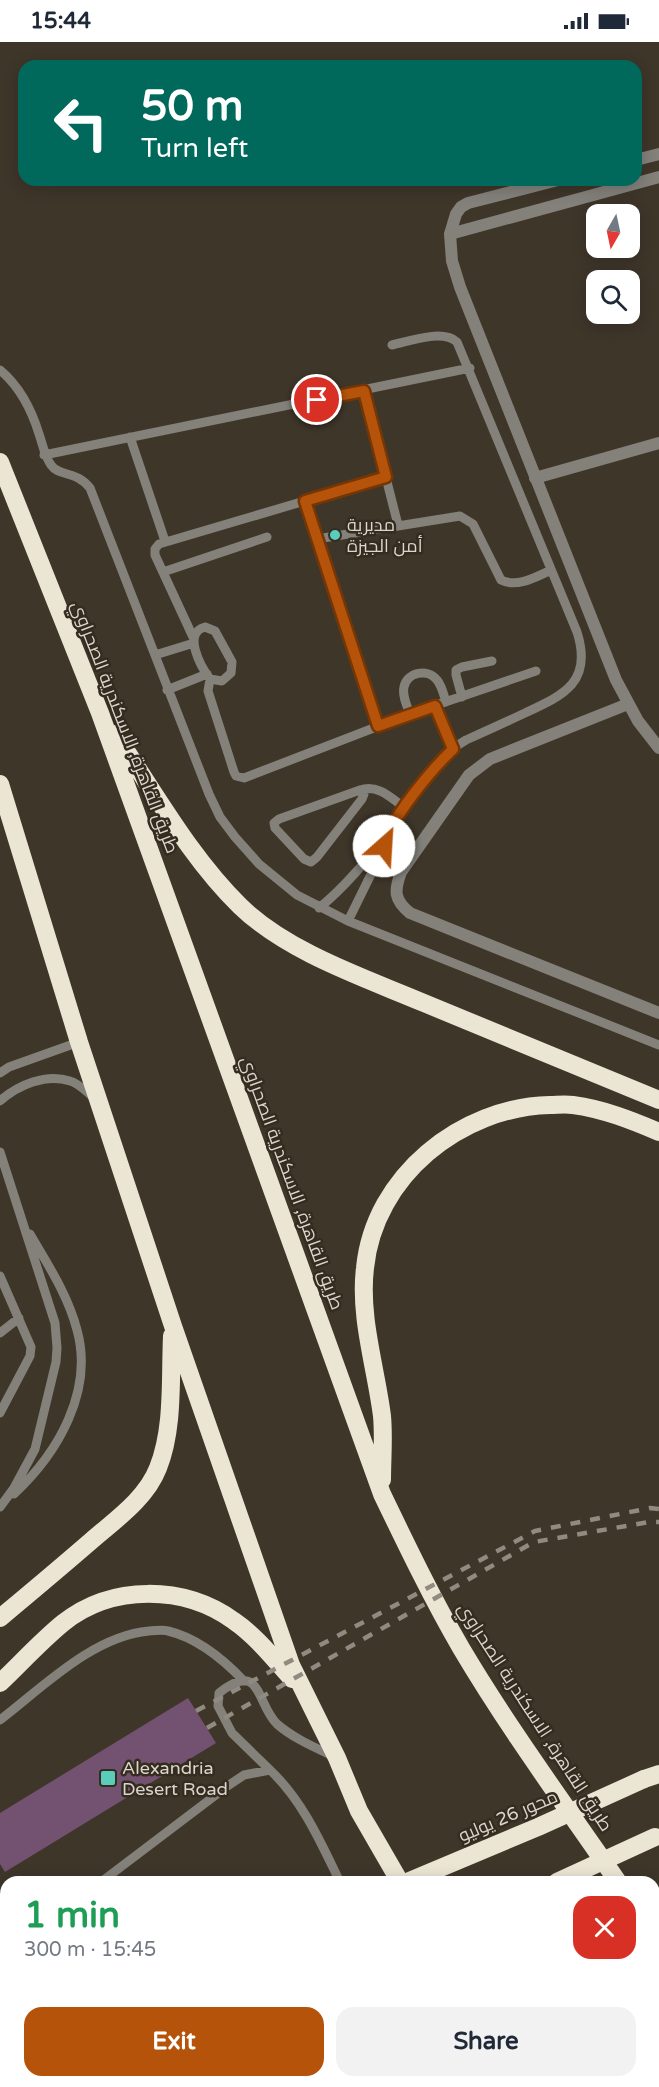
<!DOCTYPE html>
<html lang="en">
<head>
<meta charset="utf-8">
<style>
	body { margin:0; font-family:"Varela Round",Cairo,sans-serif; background:#f2f2f3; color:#1f2937; height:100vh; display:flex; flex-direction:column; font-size:22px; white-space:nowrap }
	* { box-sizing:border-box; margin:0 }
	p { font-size:20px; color:#747a83 }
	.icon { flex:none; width:33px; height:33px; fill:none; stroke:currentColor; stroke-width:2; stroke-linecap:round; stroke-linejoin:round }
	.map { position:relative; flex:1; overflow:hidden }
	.drawer { position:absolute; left:0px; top:1834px; width:660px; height:212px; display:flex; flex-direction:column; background:#fff; border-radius:18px 18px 0 0; box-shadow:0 3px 15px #0003 }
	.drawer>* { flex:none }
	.top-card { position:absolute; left:18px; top:18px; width:624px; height:126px; border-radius:18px; box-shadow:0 3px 15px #0003; background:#00695c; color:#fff; overflow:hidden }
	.needle { width:39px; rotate:189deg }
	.tools { position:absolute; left:586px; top:162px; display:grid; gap:12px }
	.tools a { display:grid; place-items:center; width:54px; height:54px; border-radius:12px; background:#fff; box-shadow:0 3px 15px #0003; font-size:30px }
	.pin { position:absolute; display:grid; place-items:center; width:51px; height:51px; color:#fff; margin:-26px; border:3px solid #fff; border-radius:50%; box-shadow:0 2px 6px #0007 }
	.me { position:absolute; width:66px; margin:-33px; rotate:26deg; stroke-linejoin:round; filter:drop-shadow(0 0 4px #0008) }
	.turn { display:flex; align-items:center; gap:21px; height:126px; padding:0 24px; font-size:27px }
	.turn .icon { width:78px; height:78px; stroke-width:2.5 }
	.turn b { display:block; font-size:42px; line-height:51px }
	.round { display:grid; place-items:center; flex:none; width:63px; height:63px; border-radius:18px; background:#f2f2f3 }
	.head { display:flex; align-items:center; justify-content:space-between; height:102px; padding:0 24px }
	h1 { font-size:36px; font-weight:700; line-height:45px; color:#1e9e55 }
	.cta { display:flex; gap:12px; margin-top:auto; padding:12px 24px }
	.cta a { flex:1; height:69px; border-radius:18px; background:#b45309; color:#fff; font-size:24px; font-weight:700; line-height:69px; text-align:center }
	.cta a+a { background:#f2f2f3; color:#1f2937 }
	.status { display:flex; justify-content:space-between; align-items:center; height:42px; padding:0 30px; background:#fff; direction:ltr }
	.status svg { height:16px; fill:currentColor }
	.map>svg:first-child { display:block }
</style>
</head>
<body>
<div class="status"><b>15:44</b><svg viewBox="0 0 49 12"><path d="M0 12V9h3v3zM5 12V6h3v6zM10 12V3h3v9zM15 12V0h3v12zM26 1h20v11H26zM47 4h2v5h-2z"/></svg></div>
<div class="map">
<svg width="659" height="2045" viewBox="0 0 659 2045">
	<rect width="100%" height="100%" fill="#3f362a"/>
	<path fill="#725171" d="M 188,1656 L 216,1701 L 5,1830 L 0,1822 L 0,1771 Z"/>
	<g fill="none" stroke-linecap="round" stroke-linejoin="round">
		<path stroke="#83817a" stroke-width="9" d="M 0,328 C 19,344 32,369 39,392 C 43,403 44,413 51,423 C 59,435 76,428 90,446 L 209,752 L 220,775 L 235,795 L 259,822 L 297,853 L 348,879 L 659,1003
			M 364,349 L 398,483
			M 130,395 L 165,499
			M 44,413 L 470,326
			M 305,459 L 378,684
			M 317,497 L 460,474 L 473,482 L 501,538 C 517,546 536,535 551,528
			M 163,530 L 267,495
			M 205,585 L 215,589 L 232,620 L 231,631 L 222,639 L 210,637 C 201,625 182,591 205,585 Z
			M 193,595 L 155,513 L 155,507 L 159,502 L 386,435
			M 155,613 L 194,601
			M 210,637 L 208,649 L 234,730 L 236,734 L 244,736 L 410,672 L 536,629
			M 167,648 L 207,632
			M 462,655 L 456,633 L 456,628 L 462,625 L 492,619
			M 435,664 L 453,707
			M 410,672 C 407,664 402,654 404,645 C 407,630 428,626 437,638 C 442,644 444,654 446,660
			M 360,748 L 364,752 L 362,757 L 317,815 L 311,820 L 304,817 L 275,786 L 274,781 L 279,777 L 360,748 C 378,742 391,756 405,766
			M 319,866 C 344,846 366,819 386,794 C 412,762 429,719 466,698 C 486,689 506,680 525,671 C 564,653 593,640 577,590 L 457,300 C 443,287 410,299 392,303
			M 348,879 L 379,816 L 386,794
			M 0,1031 L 9,1025 L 79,1000
			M 0,1059 C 18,1043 46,1031 70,1039 C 78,1041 87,1050 93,1055
			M 0,1110 L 55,1281 L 57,1306 L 56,1320 L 35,1407 L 14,1446 L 0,1465
			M 0,1234 L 31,1305 L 30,1314 L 0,1371
			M 0,1291 L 19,1276
			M 14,1452 C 58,1411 94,1349 77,1288 C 68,1253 48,1223 30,1192
			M 0,1678 C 43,1645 93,1594 149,1589 C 155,1589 162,1587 168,1589 C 198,1596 223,1617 244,1639
			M 270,1728 L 232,1691 L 218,1664 L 219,1651 C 262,1617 256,1662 277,1682 C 293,1696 314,1705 333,1714
			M 101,1840 L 229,1743 L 244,1733 L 270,1728 C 303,1759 321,1801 340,1840
			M 0,1865 L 6,1867
			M 518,2040 L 520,2045
			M 388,2045 L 393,2040"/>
		<path stroke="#83817a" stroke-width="12" d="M 636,118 L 659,112
			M 558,138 L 468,161 L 461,165 L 456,172 L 450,192 L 452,219 L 460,245 L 616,638 L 638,679 L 659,706
			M 450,192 L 659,135
			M 535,436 L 659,401
			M 628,662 L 490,717 L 469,733 L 401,830 C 394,849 394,858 410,871 L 659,971"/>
		<path stroke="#ebe6d4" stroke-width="18" d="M 0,420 L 100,671 L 382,1452 C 407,1504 432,1556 461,1606 C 509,1687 565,1763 618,1840
			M 115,692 C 155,751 190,815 240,864 C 287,910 365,936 424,961 C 503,993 581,1026 659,1058
			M 0,742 L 79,1000 L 173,1284 L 291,1623 L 337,1716 L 359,1769 L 400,1840
			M 382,1438 C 382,1417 384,1395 382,1374 C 376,1326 359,1275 365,1226 C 374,1134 461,1065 550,1063 C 557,1063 565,1062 573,1063 C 603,1067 631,1078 659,1090
			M 0,1576 C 30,1551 61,1525 91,1499 C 115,1478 146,1457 158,1426 C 174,1386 170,1337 172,1294
			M 0,1641 C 21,1621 41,1599 63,1581 C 112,1542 184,1543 234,1579 C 256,1594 274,1617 292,1637
			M 644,1737 L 659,1732
			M 654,1896 L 659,1903
			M 0,1945 L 6,1947
			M 0,2014 L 6,2012
			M 555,2040 L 556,2045
			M 569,2040 L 575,2045
			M 95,2045 L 108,2040
			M 119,2045 L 127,2040"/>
		<path stroke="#908a80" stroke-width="4.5" stroke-dasharray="10 10" stroke-linecap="butt" d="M 196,1669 L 535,1489 L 650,1466 L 659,1467
			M 207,1686 L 534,1500 L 649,1480 L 659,1480"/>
		<path stroke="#ebe6d4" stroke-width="18" d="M 407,1840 L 538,1785 L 644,1737
			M 557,1840 L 655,1795"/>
	</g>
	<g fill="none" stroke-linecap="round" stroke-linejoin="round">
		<g stroke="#753606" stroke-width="15">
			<path id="route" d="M 317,358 L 364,349 L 386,435 L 305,459 L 378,684 L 435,664 L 453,707 C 433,726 389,778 384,804"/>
		</g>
		<use href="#route" stroke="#b45309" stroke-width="10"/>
	</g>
	<g fill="#5bcebb" stroke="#352c20" stroke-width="2">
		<circle cx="335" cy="493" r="6"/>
		<rect x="100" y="1728" width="16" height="16" rx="3"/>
	</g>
	<g text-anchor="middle" stroke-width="5" stroke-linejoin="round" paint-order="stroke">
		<g font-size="18" fill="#dad5cd" stroke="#352c20" text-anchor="start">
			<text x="347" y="489">مديرية<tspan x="347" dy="21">أمن الجيزة</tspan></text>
			<text x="122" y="1732">Alexandria<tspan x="122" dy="21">Desert Road</tspan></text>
		</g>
		<g font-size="18" fill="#dad5cd" stroke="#352c20">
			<text transform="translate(125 685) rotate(69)" y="6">طريق القاهرة, الاسكندرية الصحراوي</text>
			<text transform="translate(292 1141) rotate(70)" y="6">طريق القاهرة, الاسكندرية الصحراوي</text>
			<text transform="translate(535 1675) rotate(57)" y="6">طريق القاهرة, الاسكندرية الصحراوي</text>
			<text transform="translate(508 1774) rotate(-23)" y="6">محور 26 يوليو</text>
		</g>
	</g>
</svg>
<div class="tools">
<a><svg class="needle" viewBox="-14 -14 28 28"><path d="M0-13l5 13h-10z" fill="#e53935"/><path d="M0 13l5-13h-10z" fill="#747a83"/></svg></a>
<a><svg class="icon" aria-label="search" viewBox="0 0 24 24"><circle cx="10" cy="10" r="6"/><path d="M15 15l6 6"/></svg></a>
</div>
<div class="pin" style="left:317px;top:358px;background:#d93025"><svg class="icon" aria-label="arrive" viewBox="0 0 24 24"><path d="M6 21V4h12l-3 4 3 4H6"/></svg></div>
<svg class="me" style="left:384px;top:804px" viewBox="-20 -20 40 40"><circle r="19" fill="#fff"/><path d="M0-13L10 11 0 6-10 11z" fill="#b45309"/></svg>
<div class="top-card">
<div class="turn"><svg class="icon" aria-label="left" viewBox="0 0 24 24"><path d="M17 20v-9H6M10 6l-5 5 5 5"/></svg><div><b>50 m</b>Turn left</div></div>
</div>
<section class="drawer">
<div class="head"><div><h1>1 min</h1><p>300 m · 15:45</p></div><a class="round" style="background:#d93025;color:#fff"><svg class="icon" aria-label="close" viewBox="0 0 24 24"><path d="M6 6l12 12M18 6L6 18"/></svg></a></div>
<div class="cta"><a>Exit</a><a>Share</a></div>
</section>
</div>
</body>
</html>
